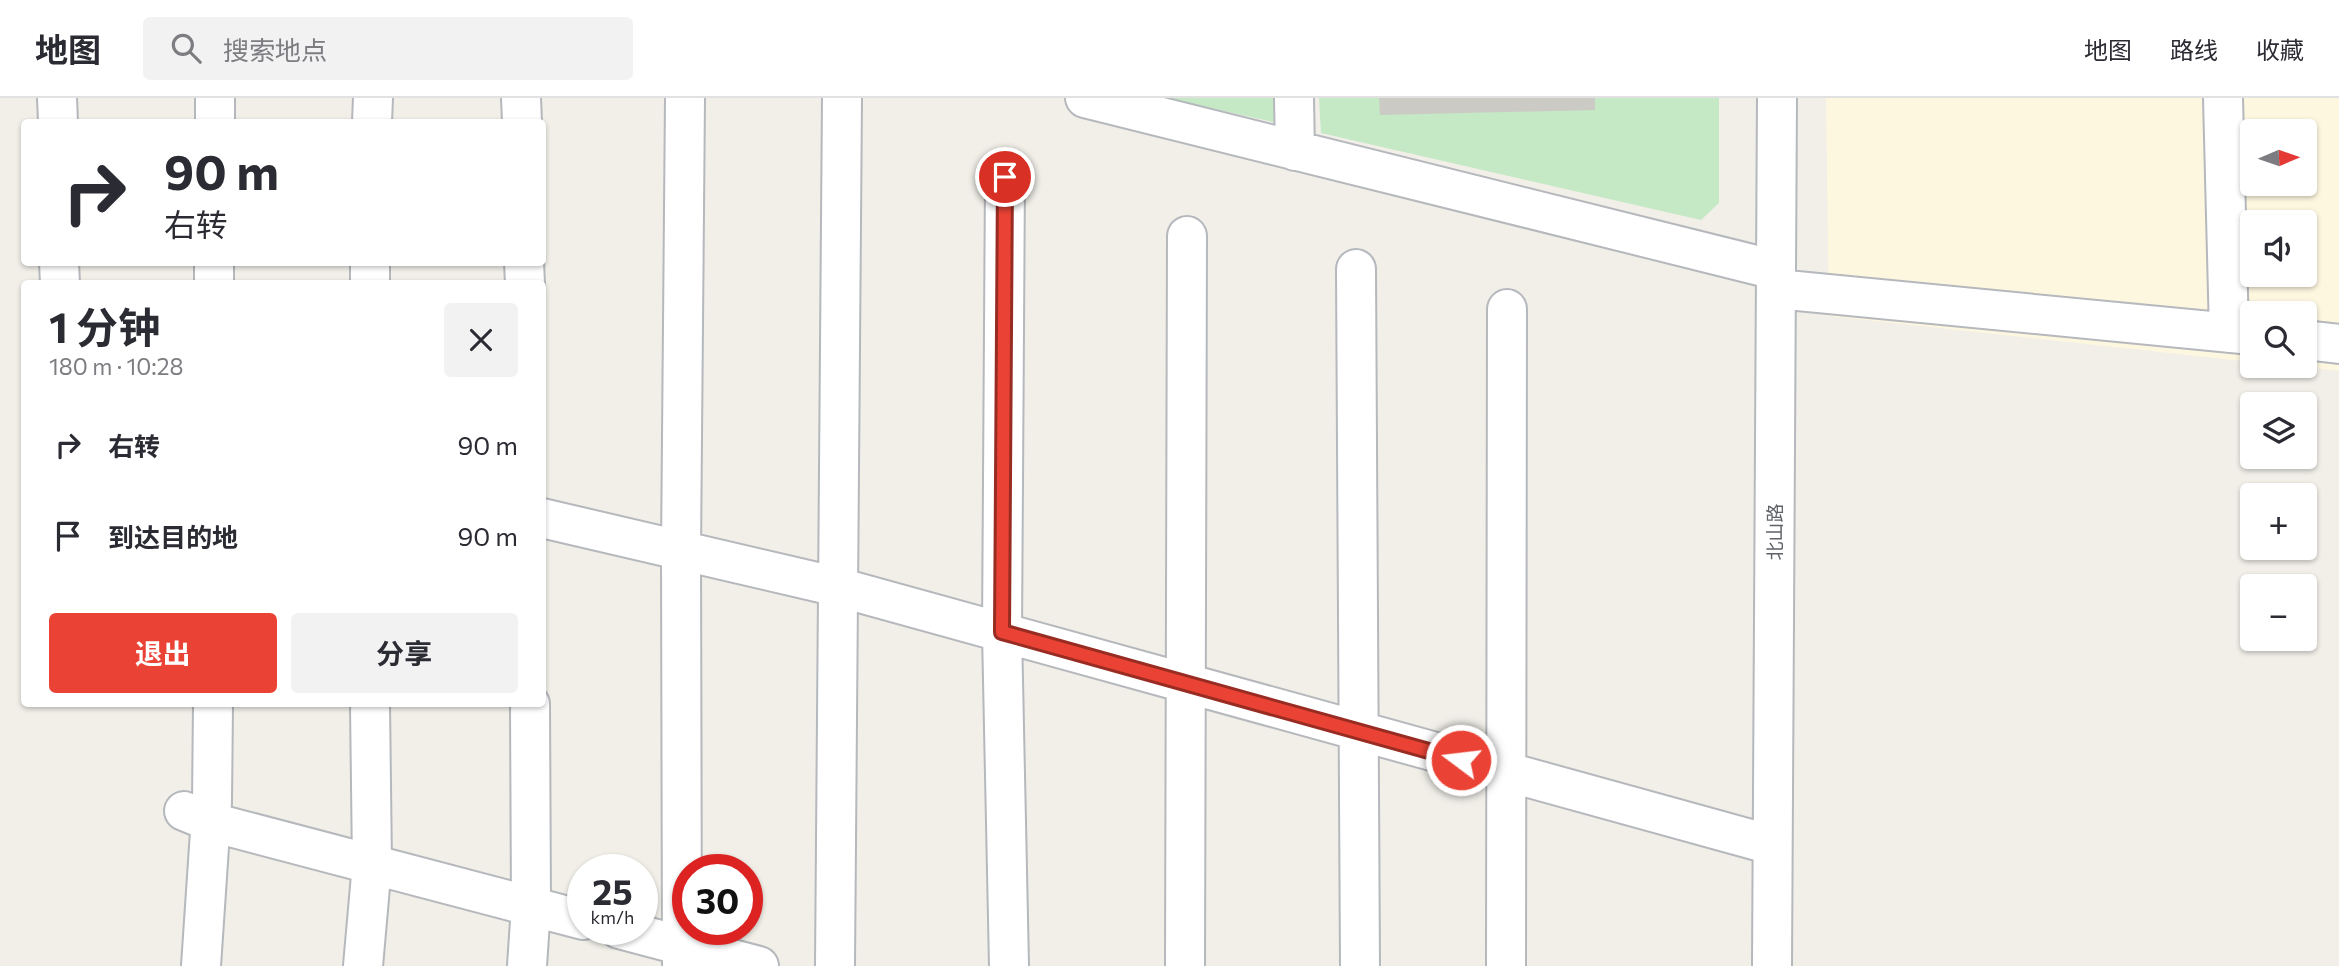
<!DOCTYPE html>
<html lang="zh">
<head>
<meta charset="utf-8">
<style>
	body { margin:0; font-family:Commissioner,"Noto Sans SC",sans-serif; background:#f2f2f3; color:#2b2b33; height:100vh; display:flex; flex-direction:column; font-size:26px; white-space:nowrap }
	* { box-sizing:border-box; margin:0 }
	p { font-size:23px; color:#7c7c81 }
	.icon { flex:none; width:38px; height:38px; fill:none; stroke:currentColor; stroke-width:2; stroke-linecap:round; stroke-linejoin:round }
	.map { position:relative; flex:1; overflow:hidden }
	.details { position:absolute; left:21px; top:182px; width:525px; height:427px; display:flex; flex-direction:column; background:#fff; border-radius:7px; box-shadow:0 2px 5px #0004 }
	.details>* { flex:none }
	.banner { position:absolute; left:21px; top:21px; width:525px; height:147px; border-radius:7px; box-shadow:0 2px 5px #0004; background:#fff; color:#2b2b33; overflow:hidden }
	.needle { width:46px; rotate:88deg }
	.buttons { position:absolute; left:2240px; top:21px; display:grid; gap:14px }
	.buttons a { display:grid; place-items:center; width:77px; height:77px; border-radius:7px; background:#fff; box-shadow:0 2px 5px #0004; font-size:35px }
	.speed { position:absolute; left:567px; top:756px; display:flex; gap:14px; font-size:35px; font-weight:700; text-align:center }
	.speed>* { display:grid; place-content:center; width:91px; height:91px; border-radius:50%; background:#fff; box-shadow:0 2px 5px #0004; line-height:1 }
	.speed small { font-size:18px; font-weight:400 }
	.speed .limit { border:10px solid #d22; background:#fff; color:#111 }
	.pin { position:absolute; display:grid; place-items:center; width:60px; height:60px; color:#fff; margin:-30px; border:4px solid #fff; border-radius:50%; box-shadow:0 2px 7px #0007 }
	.me { position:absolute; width:77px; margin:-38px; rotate:285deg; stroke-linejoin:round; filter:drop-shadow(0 0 5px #0008) }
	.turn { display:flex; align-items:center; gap:24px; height:147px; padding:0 28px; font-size:32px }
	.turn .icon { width:91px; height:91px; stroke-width:2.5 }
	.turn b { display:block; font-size:49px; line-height:60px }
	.round { display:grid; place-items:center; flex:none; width:74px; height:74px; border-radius:7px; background:#f2f2f3 }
	.overview { display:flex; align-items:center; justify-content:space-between; height:119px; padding:0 28px }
	h1 { font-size:42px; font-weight:700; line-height:52px }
	.cta { display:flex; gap:14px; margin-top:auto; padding:14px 28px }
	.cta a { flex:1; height:80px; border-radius:7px; background:#ea4335; color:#fff; font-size:28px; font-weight:700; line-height:80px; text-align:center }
	.cta a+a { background:#f2f2f3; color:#2b2b33 }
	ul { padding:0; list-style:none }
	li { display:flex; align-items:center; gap:21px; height:91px; padding:0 28px }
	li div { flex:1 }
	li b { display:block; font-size:26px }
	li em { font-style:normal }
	header { display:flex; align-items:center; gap:42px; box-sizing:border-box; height:98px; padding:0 35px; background:#fff; border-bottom:2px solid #e1e1e2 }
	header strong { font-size:33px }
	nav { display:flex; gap:38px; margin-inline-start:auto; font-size:24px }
	.search { width:490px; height:63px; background:#f2f2f3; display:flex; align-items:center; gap:18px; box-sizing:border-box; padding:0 24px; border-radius:7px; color:#7c7c81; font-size:26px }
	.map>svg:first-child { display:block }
</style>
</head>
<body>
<header>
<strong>地图</strong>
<div class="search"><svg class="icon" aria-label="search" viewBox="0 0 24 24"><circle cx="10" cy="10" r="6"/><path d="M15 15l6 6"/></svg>搜索地点</div>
<nav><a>地图</a><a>路线</a><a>收藏</a></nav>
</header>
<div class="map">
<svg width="2339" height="868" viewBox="0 0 2339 868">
	<rect width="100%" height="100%" fill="#f1efe8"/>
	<path fill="#fef7e0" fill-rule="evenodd" d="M 1826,0 L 2339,0 L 2339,273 L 2292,268 L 2305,268 L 2305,215 L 2252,215 L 2252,264 L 1829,218 ZM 2252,33 L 2305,33 L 2305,86 L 2252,86 ZM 2252,124 L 2305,124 L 2305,177 L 2252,177 Z"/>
	<path fill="#c5e8c5" d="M 1166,0 L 1281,0 L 1281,19 L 1273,24 Z
		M 1319,0 L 1719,0 L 1719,105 L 1701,122 L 1321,35 Z"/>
	<path fill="#cccac5" d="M 1379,0 L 1595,0 L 1595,12 L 1380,17 Z"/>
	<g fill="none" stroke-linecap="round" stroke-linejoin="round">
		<g stroke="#b5b8bc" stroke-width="42">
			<path id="minor" d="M 57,0 L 58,24
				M 521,0 L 522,24
				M 1085,0 L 1776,172
				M 1294,0 L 1295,53
				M 2223,0 L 2229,235
				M 215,24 L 215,0
				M 372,24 L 373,0
				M 1005,79 L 1002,534 L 1009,868
				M 59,164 L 60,186
				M 524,164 L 525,186
				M 1356,171 L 1360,868
				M 214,186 L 214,164
				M 370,186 L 370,164
				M 1776,191 L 2252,237
				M 2305,242 L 2339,246
				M 542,420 L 838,489 L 1772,747
				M 184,713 L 211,724 L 583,822
				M 619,831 L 759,868
				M 201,868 L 212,704 L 213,606
				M 363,868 L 372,766 L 370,606
				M 527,868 L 531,808 L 530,606
				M 682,868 L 681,453 L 685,0
				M 835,868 L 842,0
				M 1185,868 L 1187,138
				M 1506,868 L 1507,211
				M 1772,868 L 1777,0"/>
		</g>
		<use href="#minor" stroke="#fff" stroke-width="38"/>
	</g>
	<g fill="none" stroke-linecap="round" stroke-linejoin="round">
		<g stroke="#982c22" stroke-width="18">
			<path id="route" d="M 1005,79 L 1002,534 L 1461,662"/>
		</g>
		<use href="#route" stroke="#ea4335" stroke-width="12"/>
	</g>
	<g text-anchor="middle" stroke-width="5" stroke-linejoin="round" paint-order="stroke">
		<g font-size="19" fill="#5f6368" stroke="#fff">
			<text transform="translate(1775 434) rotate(-90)" y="7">北山路</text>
		</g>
	</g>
</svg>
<div class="buttons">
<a><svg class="needle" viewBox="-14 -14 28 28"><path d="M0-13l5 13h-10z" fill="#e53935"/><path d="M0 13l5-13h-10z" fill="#7c7c81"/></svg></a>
<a><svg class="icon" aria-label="sound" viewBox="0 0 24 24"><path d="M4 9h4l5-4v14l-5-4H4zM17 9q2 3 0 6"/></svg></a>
<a><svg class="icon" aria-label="search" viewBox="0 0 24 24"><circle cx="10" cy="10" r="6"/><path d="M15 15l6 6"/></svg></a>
<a><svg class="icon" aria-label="layers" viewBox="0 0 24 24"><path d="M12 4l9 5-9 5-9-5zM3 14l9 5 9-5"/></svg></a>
<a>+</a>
<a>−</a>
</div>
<div class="speed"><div>25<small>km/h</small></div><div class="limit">30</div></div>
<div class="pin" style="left:1005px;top:79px;background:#d93025"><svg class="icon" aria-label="arrive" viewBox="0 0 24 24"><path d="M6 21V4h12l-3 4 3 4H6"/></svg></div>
<svg class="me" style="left:1461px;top:662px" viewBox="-20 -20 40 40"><circle r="17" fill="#ea4335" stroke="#fff" stroke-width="3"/><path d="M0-11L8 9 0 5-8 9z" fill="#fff"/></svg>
<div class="banner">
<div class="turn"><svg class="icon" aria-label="right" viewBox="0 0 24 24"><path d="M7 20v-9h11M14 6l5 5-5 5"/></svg><div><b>90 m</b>右转</div></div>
</div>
<section class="details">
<div class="overview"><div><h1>1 分钟</h1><p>180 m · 10:28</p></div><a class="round"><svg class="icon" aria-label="close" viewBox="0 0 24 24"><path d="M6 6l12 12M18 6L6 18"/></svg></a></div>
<ul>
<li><svg class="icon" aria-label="right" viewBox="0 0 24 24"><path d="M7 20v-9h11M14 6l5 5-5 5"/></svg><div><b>右转</b></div><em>90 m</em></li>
<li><svg class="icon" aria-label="arrive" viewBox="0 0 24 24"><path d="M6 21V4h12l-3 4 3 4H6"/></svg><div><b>到达目的地</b></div><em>90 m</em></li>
</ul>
<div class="cta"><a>退出</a><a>分享</a></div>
</section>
</div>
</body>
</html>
